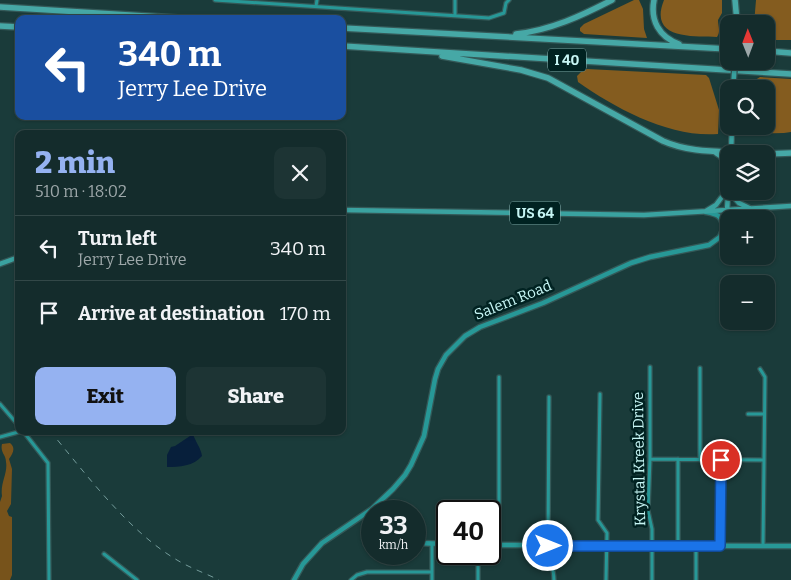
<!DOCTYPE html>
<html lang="en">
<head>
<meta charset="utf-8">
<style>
	body { margin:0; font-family:Bitter,serif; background:#1d3434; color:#f1f3f6; height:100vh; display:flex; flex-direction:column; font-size:19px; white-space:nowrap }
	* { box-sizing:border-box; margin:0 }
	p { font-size:16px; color:#9da7a9 }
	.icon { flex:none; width:28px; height:28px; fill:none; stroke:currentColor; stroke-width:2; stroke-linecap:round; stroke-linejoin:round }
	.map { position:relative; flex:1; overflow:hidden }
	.details { position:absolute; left:15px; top:130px; width:331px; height:305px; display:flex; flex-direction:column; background:#142c2c; border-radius:10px; box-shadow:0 1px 4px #0004,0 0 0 1px #334848 }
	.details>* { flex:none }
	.hud { position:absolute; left:15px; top:15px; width:331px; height:105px; border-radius:10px; box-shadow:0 1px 4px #0004,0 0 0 1px #334848; background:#1a4fa0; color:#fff; overflow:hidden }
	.needle { width:32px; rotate:359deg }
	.tools { position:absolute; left:720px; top:15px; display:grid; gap:10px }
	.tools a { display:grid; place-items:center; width:55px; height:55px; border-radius:10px; background:#142c2c; box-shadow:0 1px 4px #0004,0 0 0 1px #334848; font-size:25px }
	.speed { position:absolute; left:361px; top:500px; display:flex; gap:10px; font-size:25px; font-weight:700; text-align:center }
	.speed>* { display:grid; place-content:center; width:65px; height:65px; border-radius:50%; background:#142c2c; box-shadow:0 1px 4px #0004,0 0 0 1px #334848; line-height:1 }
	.speed small { font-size:12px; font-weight:400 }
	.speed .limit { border:2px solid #111; border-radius:8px; background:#fff; color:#111 }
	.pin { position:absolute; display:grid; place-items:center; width:42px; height:42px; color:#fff; margin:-21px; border:2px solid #fff; border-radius:50%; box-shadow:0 1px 5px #0007 }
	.me { position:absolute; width:55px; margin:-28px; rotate:90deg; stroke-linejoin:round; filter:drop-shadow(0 0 4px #0008) }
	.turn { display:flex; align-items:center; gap:18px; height:105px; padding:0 20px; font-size:22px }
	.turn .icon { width:65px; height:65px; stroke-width:2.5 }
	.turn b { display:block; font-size:35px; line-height:42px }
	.round { display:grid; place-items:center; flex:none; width:52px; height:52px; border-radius:10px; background:#1d3434 }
	.head { display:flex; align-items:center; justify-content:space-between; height:85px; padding:0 20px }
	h1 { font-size:30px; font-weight:800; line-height:38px; color:#95b2f1 }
	.cta { display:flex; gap:10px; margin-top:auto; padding:10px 20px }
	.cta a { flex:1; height:58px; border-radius:10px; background:#95b2f1; color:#111; font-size:20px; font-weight:800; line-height:58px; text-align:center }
	.cta a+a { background:#1d3434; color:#f1f3f6 }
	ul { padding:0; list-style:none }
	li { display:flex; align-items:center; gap:15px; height:65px; padding:0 20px; border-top:1px solid #334848 }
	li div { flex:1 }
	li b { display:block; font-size:19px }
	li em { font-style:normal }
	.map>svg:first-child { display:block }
</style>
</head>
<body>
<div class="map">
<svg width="791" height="580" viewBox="0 0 791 580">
	<rect width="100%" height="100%" fill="#1a3b3a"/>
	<path fill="#77531b" d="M 10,443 C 16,448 13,453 9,459 L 12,469 L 11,504 L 7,511 L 9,516 L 12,517 L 12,575 L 10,580 L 0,580 L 0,502 L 2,496 C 0,483 8,473 6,462 C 6,454 0,453 2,444 Z"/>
	<path fill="#845c1f" d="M 634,0 L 639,0 L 643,9 L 644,29 L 647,38 L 584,34 L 580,31 L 580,28 L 584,24 Z
		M 664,0 L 722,0 L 722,13 L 718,20 C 718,26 721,31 717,37 C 693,36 648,40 664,0 Z
		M 756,0 L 791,0 L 791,40 L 766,40 L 766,24 L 754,24 Z
		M 587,69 L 706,75 L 709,78 L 719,110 L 718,134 C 671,138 616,109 578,82 L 577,76 L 582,71 Z
		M 760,77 L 791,79 L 791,132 L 784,133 L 745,134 L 738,128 L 738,126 L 766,126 L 766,89 L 751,89 L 752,82 Z"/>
	<path fill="#071f3b" d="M 193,434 C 195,441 201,448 202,456 C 194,466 179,467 167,467 L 167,455 L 171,447 L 175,446 Z"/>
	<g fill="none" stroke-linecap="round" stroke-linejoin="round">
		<g stroke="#345958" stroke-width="5.5">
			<path id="street" d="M 215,0 L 489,18 L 504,13 L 506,3 L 509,0
				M 316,6 L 317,0
				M 455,14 L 455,0
				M 650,367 L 650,459 L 648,511 L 652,529 L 652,580
				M 760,369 L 765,377 L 763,546
				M 600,394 L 598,520 L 607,533 L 606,580
				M 549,397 L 548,546 C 549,558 554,568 554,580
				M 0,404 L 19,426
				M 748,414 L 763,414
				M 23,431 L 48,463 L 49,580
				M 0,437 L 22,431
				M 650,459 L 763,460
				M 678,459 L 678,546
				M 700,460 L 700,368
				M 432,544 L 432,580
				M 499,545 L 499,377
				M 720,547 L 721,460
				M 104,554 L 137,580
				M 351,580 L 357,575 L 367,572 L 432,572
				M 478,580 L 478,554
				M 696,580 L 696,546"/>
		</g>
		<g stroke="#345958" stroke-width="7">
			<path id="secondary" d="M 706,212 C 716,214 722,215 723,226
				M 734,219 L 742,213 L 752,210
				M 417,543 L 448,544
				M 490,545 L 791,546
				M 294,580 L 303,564 L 322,543 L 372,509 L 393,489 L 405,475 L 411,465 L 424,436 L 435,379 L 438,369 L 446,355 L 465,336 L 480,327 L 543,303 L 631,263 L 650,257 L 709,245 L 720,237 L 725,225 L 727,211"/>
		</g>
		<g stroke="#345958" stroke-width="7">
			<path id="primary" d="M 731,154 L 732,126
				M 342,210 L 644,215 L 791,206
				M 706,211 L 716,205 L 727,190 L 739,203 L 751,209
				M 727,211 L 729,177
				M 0,264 L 19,257"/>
		</g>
		<g stroke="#345958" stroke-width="8">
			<path id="highway" d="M 654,0 C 650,20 659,37 679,44
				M 735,0 L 737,22
				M 0,7 L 194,19
				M 0,26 L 19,27
				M 342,28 L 729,49
				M 516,34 C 551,30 581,16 612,0
				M 342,46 L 791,74
				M 766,51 L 791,53
				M 442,56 L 521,70 L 548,78 L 663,141 C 690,153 721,151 749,153
				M 715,152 L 721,156 L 729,168
				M 748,154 L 762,154
				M 766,154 L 791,153"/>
		</g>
		<use href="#street" stroke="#279897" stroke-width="3"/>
		<use href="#secondary" stroke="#279897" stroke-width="4.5"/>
		<use href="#primary" stroke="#3aa2a0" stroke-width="4.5"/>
		<use href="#highway" stroke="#46a8a6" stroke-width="5.5"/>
		<path stroke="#749c9b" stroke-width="1" stroke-dasharray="6 6" stroke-linecap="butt" d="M 50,431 C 86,474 128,531 177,560 C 190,568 205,573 219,580"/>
		<g stroke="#345958" stroke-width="7" stroke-linecap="butt">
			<path id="primary-bridge" d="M 733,89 L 735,61"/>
		</g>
		<use href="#primary-bridge" stroke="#3aa2a0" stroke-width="4.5"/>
	</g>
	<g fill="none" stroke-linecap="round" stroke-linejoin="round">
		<g stroke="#114b97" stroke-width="12">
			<path id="route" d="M 548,546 L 720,546 L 721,460"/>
		</g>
		<use href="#route" stroke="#1a73e8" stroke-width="9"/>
	</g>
	<g text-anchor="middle" stroke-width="5" stroke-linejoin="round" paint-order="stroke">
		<g fill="#002221" stroke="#8bb6b5" stroke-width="1">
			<rect x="548" y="48.5" width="38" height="23" rx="4"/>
			<rect x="510" y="201.5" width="50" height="23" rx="4"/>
		</g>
		<g font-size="14" font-weight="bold" fill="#c7f6f5">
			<text x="567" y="65">I 40</text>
			<text x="535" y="218">US 64</text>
		</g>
		<g font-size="15" fill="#c7f6f5" stroke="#002221">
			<text transform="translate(513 300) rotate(-22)" y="5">Salem Road</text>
			<text transform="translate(639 459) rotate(-91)" y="5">Krystal Kreek Drive</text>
		</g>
	</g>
</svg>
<div class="tools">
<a><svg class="needle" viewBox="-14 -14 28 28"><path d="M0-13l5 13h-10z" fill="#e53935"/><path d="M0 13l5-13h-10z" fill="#9da7a9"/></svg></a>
<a><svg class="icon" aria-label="search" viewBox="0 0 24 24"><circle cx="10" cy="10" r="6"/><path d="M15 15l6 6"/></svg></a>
<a><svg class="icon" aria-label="layers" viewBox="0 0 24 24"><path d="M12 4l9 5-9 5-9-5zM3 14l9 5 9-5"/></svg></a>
<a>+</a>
<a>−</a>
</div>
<div class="speed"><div>33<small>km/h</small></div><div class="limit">40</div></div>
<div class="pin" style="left:721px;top:460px;background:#d93025"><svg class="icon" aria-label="arrive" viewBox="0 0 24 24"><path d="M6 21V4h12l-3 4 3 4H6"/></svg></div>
<svg class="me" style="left:548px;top:546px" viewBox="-20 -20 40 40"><circle r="17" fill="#1a73e8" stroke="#fff" stroke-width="3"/><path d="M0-11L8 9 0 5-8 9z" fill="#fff"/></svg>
<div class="hud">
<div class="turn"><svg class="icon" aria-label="left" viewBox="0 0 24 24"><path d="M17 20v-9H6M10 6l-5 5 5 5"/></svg><div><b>340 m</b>Jerry Lee Drive</div></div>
</div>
<section class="details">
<div class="head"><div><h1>2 min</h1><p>510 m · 18:02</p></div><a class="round"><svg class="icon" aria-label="close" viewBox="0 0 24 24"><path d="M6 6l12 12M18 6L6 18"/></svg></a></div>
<ul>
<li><svg class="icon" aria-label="left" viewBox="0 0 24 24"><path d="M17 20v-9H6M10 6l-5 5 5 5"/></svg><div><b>Turn left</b><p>Jerry Lee Drive</p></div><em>340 m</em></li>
<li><svg class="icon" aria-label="arrive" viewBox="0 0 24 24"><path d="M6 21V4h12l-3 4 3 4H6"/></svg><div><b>Arrive at destination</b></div><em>170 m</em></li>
</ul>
<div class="cta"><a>Exit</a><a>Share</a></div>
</section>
</div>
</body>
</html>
